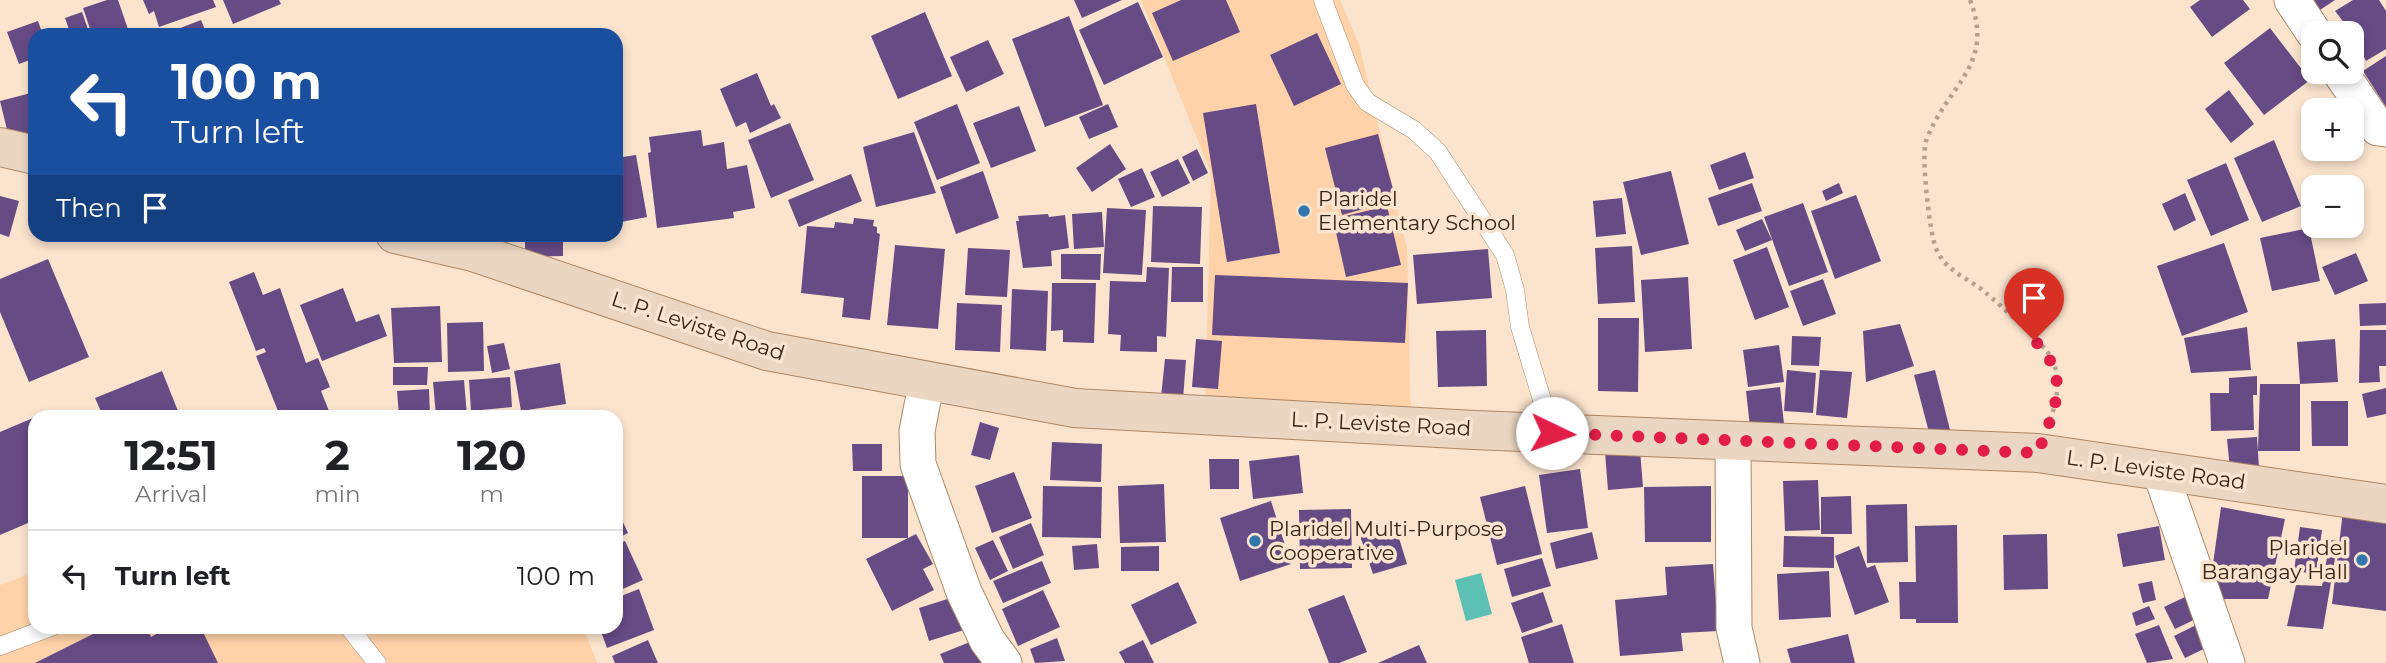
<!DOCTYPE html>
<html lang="en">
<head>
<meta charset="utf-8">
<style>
	body { margin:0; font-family:Montserrat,sans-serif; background:#f6f6f6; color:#202124; height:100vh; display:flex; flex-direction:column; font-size:26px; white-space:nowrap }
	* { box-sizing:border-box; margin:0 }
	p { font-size:23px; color:#757577 }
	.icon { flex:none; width:38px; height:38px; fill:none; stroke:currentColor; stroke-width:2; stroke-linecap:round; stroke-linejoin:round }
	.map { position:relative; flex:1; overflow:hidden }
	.details { position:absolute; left:28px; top:410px; width:595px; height:224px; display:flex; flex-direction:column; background:#fff; border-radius:21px; box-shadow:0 4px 10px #0003 }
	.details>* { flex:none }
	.top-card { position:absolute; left:28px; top:28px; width:595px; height:214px; border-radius:21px; box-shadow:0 4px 10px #0003; background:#1a4fa0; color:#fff; overflow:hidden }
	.fabs { position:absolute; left:2301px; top:21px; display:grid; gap:14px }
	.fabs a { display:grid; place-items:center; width:63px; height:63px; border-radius:14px; background:#fff; box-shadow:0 4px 10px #0003; font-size:35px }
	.pin { position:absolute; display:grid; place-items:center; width:60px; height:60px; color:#fff; margin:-72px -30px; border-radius:50% 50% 50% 0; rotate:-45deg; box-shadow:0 0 7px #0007 }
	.pin .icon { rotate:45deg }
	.me { position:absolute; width:77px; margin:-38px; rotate:93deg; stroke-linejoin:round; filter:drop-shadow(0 0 5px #0008) }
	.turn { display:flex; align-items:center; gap:24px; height:147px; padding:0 28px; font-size:32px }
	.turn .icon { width:91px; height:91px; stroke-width:2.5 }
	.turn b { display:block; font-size:49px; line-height:60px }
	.then { display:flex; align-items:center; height:66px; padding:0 28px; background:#0003; gap:14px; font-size:26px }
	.eta { display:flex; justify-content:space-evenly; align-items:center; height:119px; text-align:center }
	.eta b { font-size:42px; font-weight:700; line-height:49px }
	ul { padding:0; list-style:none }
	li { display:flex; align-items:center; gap:21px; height:91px; padding:0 28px; border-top:2px solid #e0e0e0 }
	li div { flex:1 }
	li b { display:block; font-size:26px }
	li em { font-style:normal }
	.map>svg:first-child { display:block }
</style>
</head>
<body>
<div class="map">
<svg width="2386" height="663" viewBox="0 0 2386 663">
	<rect width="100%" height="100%" fill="#fbe4ce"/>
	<path fill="#ffd2a9" d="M 1141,0 L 1340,0 L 1359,44 L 1407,248 L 1411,421 L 1205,409 L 1211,173 Z
		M 35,572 L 35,626 L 583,627 L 597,663 L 0,663 L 0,585 Z"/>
	<path fill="#5cc0b3" d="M 1481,573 L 1492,614 L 1466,621 L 1455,580 Z"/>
	<path fill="#664b85" d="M 107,0 L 118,0 L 130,35 L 92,35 L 83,8 Z
		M 143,0 L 213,0 L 216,7 L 159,27 L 154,11 L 149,14 Z
		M 223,0 L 279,0 L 281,4 L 233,24 Z
		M 1074,0 L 1122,0 L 1082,18 Z
		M 1181,0 L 1226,0 L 1240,32 L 1173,61 L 1152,13 Z
		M 2200,0 L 2243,0 L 2250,9 L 2212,37 L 2190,7 Z
		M 2314,0 L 2335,0 L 2320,10 Z
		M 2353,0 L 2379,0 L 2386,11 L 2386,49 L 2366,61 L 2352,33 L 2335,11 Z
		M 1138,2 L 1163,57 L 1104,85 L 1079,30 Z
		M 82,12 L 90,35 L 71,35 L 65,18 Z
		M 925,12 L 952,76 L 898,99 L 871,36 Z
		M 1069,16 L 1103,105 L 1045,127 L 1012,39 Z
		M 201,20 L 207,35 L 162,35 Z
		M 38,21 L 43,35 L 35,35 L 35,58 L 19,64 L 7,32 Z
		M 2270,28 L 2310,80 L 2264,115 L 2224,63 Z
		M 1317,33 L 1341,84 L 1294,106 L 1270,55 Z
		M 988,40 L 1004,74 L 966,92 L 950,57 Z
		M 2386,56 L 2386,107 L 2363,71 Z
		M 757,73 L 771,106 L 774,104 L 781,118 L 750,133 L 746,122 L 736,127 L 720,89 Z
		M 2229,90 L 2254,124 L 2231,143 L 2205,109 Z
		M 31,93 L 35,107 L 35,139 L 11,146 L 0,101 Z
		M 957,104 L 980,163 L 937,180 L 914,122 Z
		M 1108,104 L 1118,127 L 1089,139 L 1079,117 Z
		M 1256,104 L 1280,253 L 1227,262 L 1203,113 Z
		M 1019,106 L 1036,151 L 991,168 L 973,123 Z
		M 790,123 L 814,180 L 771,198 L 748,140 Z
		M 701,130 L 703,146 L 724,142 L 727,169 L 747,165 L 755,208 L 733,212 L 734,218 L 657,228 L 648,153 L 651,152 L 649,137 Z
		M 914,132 L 936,193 L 876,207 L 863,147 Z
		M 1378,134 L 1396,200 L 1342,215 L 1325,148 Z
		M 2274,140 L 2301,206 L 2262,222 L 2234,158 Z
		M 1110,144 L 1126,169 L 1092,192 L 1076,168 Z
		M 1197,149 L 1208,173 L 1193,181 L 1182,157 Z
		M 1745,152 L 1754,178 L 1719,190 L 1710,165 Z
		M 636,155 L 647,217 L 616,223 L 616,158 Z
		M 1178,159 L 1190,183 L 1162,197 L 1150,172 Z
		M 2226,163 L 2249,220 L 2211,236 L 2187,180 Z
		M 1142,168 L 1155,197 L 1131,207 L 1118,179 Z
		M 983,171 L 999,218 L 956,234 L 940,187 Z
		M 1671,171 L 1689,244 L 1641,255 L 1623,182 Z
		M 851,174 L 862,201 L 799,227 L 788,200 Z
		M 1752,183 L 1762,211 L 1718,226 L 1708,198 Z
		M 1839,183 L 1843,193 L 1826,201 L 1822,191 Z
		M 2185,193 L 2196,220 L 2174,231 L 2162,204 Z
		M 1856,195 L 1881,261 L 1835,279 L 1811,211 Z
		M 0,196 L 19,201 L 9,237 L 0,234 Z
		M 1622,198 L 1626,234 L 1596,237 L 1593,201 Z
		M 1803,203 L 1828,272 L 1789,286 L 1764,217 Z
		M 1153,206 L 1202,207 L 1200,264 L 1151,262 Z
		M 1387,206 L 1401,265 L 1346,277 L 1333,219 Z
		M 1107,208 L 1146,210 L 1142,275 L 1103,273 Z
		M 1102,212 L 1104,247 L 1074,249 L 1072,214 Z
		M 1048,214 L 1049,217 L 1065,215 L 1069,248 L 1051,251 L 1052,266 L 1023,268 L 1016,221 L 1019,221 L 1018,216 Z
		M 854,218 L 874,220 L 873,226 L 877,227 L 877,233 L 880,234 L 870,320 L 842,317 L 844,298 L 801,293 L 807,226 L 834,228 L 835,222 L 853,224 Z
		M 1762,219 L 1772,240 L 1745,251 L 1736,230 Z
		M 2309,228 L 2320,281 L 2272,291 L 2260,238 Z
		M 525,234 L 563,234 L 563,256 L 525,257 Z
		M 2224,243 L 2248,312 L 2182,336 L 2157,266 Z
		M 895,245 L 945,249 L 938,329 L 887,325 Z
		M 1632,246 L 1635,302 L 1598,304 L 1595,248 Z
		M 1767,247 L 1789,307 L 1755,320 L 1733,260 Z
		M 968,248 L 1010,250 L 1007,297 L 965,295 Z
		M 1488,249 L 1492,298 L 1417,304 L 1413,255 Z
		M 2356,253 L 2368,281 L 2335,295 L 2322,267 Z
		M 1061,254 L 1101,254 L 1100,280 L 1061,279 Z
		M 48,259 L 89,357 L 29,382 L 0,312 L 0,279 Z
		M 1147,267 L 1169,268 L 1166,337 L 1157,336 L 1157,352 L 1120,351 L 1121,335 L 1108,334 L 1110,281 L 1146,282 Z
		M 1172,267 L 1203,267 L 1203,302 L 1171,302 Z
		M 254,272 L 263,295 L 280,288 L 306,363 L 318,358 L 330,387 L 321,391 L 331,416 L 280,416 L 256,356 L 266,352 L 264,348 L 256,351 L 229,282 Z
		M 1215,275 L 1408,283 L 1405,343 L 1212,335 Z
		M 1688,277 L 1692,349 L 1645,352 L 1641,280 Z
		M 1823,279 L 1836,314 L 1803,326 L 1790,291 Z
		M 1052,283 L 1096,283 L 1094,343 L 1063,342 L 1063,330 L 1051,331 Z
		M 343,288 L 356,322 L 379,314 L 387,336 L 322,361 L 300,305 Z
		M 1012,289 L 1048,291 L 1046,351 L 1010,349 Z
		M 957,303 L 1002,305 L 1000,352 L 955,350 Z
		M 2386,303 L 2386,325 L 2360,326 L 2359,304 Z
		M 440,306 L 442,362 L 394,363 L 391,308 Z
		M 1598,318 L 1639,318 L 1638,392 L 1598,391 Z
		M 483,322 L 484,371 L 448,372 L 447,323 Z
		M 1900,324 L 1914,366 L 1866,382 L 1863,331 Z
		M 2247,327 L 2251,370 L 2191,373 L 2184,338 Z
		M 1486,330 L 1487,386 L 1438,387 L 1436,331 Z
		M 2360,330 L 2386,330 L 2386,366 L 2379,366 L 2380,382 L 2359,383 Z
		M 1792,336 L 1821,337 L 1819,366 L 1791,365 Z
		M 1196,339 L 1222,341 L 1218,389 L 1192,387 Z
		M 2335,339 L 2338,382 L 2300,384 L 2297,342 Z
		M 504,343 L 510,369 L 492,373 L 487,346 Z
		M 1779,345 L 1784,382 L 1748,387 L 1743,350 Z
		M 1165,359 L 1186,360 L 1183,399 L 1161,397 Z
		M 560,363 L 566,404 L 521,411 L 514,371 Z
		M 393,367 L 428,367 L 427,385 L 393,385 Z
		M 1787,370 L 1816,373 L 1813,413 L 1784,411 Z
		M 1820,370 L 1852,372 L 1847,418 L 1816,415 Z
		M 1935,370 L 1952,438 L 1932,444 L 1914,375 Z
		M 162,371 L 180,416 L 103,416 L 95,398 Z
		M 2257,376 L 2257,395 L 2253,395 L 2254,430 L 2211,431 L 2210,393 L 2229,393 L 2229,378 Z
		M 510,377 L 512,407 L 471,411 L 469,380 Z
		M 464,380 L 467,416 L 436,416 L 433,382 Z
		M 2260,384 L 2300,384 L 2300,451 L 2258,451 Z
		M 1780,387 L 1784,424 L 1750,427 L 1746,391 Z
		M 2386,388 L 2386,414 L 2367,418 L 2362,394 Z
		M 429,389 L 430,416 L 399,416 L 397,391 Z
		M 2311,401 L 2348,401 L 2348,446 L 2312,446 Z
		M 33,418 L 35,520 L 0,535 L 0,432 Z
		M 980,422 L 999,428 L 990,460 L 971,455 Z
		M 2257,437 L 2259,468 L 2230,470 L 2227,439 Z
		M 1052,442 L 1102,444 L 1101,482 L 1050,480 Z
		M 852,444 L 882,444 L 882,471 L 853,471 Z
		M 1640,450 L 1643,487 L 1608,490 L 1605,452 Z
		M 1299,455 L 1303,493 L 1253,499 L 1249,461 Z
		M 1209,459 L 1239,459 L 1239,489 L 1210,489 Z
		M 1580,469 L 1588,528 L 1547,533 L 1539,475 Z
		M 1014,472 L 1032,518 L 992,533 L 975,486 Z
		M 862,476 L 908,476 L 908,538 L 862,538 Z
		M 1818,480 L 1820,530 L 1785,531 L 1783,481 Z
		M 1164,484 L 1166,542 L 1120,543 L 1118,486 Z
		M 1043,486 L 1102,487 L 1101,538 L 1042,537 Z
		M 1525,486 L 1542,554 L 1497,565 L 1480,497 Z
		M 1711,486 L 1711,542 L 1645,542 L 1644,487 Z
		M 1851,496 L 1852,534 L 1821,534 L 1821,497 Z
		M 1271,501 L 1291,564 L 1240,581 L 1220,518 Z
		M 1907,504 L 1908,562 L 1867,563 L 1866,505 Z
		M 616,507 L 628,533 L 616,539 Z
		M 2221,507 L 2285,519 L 2268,599 L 2208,599 Z
		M 1351,509 L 1352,568 L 1300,569 L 1299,510 Z
		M 2343,511 L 2386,516 L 2386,611 L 2332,604 Z
		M 1394,522 L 1407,564 L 1373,574 L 1359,533 Z
		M 1031,523 L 1044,555 L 1013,569 L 999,537 Z
		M 1957,525 L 1958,623 L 1916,623 L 1916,619 L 1900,619 L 1899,582 L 1916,582 L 1915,526 Z
		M 2159,526 L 2165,560 L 2123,567 L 2117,534 Z
		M 2300,527 L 2322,530 L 2316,574 L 2294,571 Z
		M 1592,532 L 1598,559 L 1556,569 L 1550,543 Z
		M 916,534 L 933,564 L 923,569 L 934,590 L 892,611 L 866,559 Z
		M 2047,534 L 2048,589 L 2004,590 L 2003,535 Z
		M 1784,536 L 1834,537 L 1834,568 L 1783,567 Z
		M 993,540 L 1008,571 L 990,580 L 975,548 Z
		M 2330,540 L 2338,541 L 2323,629 L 2287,626 L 2296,585 L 2322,586 Z
		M 625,541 L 643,580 L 616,592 L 616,545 Z
		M 1097,544 L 1099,568 L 1074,570 L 1072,546 Z
		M 1159,546 L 1159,571 L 1121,571 L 1121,547 Z
		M 1859,546 L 1867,568 L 1875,565 L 1889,602 L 1855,615 L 1835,556 Z
		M 1542,558 L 1551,586 L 1512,597 L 1504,569 Z
		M 1042,561 L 1051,583 L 1003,603 L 993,581 Z
		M 1713,564 L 1718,631 L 1681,633 L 1683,651 L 1620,656 L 1615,600 L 1667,595 L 1665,567 Z
		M 1829,571 L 1831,617 L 1779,620 L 1777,574 Z
		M 2152,581 L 2156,600 L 2143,603 L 2138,584 Z
		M 1178,582 L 1197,623 L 1151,645 L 1131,605 Z
		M 639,589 L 654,630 L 607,648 L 599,626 L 616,626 L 616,598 Z
		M 1043,590 L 1060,627 L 1018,646 L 1002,609 Z
		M 1543,592 L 1553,622 L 1522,633 L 1511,603 Z
		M 1344,595 L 1367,652 L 1339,663 L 1329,663 L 1308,609 Z
		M 957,596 L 967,629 L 929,641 L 919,608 Z
		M 2187,596 L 2198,618 L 2175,629 L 2164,607 Z
		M 2149,606 L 2155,619 L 2136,626 L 2132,613 Z
		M 2200,623 L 2212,645 L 2185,658 L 2174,636 Z
		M 1562,624 L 1574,663 L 1529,663 L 1521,637 Z
		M 2159,625 L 2173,659 L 2147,663 L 2135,634 Z
		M 109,626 L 146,626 L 151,637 L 171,626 L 200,626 L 218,663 L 35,663 Z
		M 1848,634 L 1855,663 L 1791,663 L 1787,649 Z
		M 1057,638 L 1065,661 L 1035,663 L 1030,649 Z
		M 648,640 L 658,663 L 615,663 L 612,656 Z
		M 975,640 L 984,663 L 944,663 L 940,654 Z
		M 1143,640 L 1154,663 L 1125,663 L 1119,652 Z
		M 1419,645 L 1427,663 L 1378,663 Z"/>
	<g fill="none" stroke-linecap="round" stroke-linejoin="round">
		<g stroke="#ac8866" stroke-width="19">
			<path id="service" d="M 1323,0 L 1355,85 L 1367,102 L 1414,130 L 1438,152 L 1505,255 L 1515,290 L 1520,327 L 1552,433
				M 348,626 L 377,663
				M 0,646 L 53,626"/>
		</g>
		<g stroke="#ac8866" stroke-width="37">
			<path id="minor" d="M 2292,0 L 2314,33
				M 2340,72 L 2378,128 L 2386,129
				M 927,380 L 917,431 L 918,464 L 964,592 L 987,640 L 1004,663
				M 1733,440 L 1734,628 L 1742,663
				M 2160,471 L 2227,663"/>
		</g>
		<g stroke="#ac8866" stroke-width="40">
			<path id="secondary" d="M 0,147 L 35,155
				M 395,234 L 473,252 L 767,351 L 1075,408 L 1474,430 L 2038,453 L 2386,504"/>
		</g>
		<path stroke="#b5a08d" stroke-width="4.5" stroke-dasharray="3.5 5" stroke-linecap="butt" d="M 1970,0 C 1996,66 1946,86 1926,141 C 1921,156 1929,224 1934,242 C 1941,270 1966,276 1986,293 C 1999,304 2044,344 2051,357 C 2061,376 2058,400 2050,419"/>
		<use href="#service" stroke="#fff" stroke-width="18"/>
		<use href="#minor" stroke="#fff" stroke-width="35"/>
		<use href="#secondary" stroke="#ead6c1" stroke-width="38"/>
	</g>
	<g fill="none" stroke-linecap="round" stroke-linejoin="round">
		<path stroke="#e11d48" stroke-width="12" stroke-dasharray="0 21.6" d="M 1552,433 L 2038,453 C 2054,409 2073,378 2034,340"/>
	</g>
	<g fill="#3177ac" stroke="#fbe4ce" stroke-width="2.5">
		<circle cx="1304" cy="211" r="7"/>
		<circle cx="1255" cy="541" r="7"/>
		<circle cx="2362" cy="560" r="7"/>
	</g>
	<g text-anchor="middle" stroke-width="7" stroke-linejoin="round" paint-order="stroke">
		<g font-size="21" fill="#342517" stroke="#fbe4ce" text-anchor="start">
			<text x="1318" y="206">Plaridel<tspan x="1318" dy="24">Elementary School</tspan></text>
			<text x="1269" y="536">Plaridel Multi-Purpose<tspan x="1269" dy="24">Cooperative</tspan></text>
			<text x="2348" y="555" text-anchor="end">Plaridel<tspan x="2348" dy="24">Barangay Hall</tspan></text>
		</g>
		<g font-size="21" fill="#342517" stroke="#fbe4ce">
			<text transform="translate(698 326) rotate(18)" y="7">L. P. Leviste Road</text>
			<text transform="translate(1381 424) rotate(3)" y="7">L. P. Leviste Road</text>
			<text transform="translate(2156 470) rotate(8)" y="7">L. P. Leviste Road</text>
		</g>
	</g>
</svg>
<div class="fabs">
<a><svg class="icon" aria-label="search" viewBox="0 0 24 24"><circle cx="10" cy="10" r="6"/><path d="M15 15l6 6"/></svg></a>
<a>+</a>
<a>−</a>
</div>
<div class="pin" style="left:2034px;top:340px;background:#d93025"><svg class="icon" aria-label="arrive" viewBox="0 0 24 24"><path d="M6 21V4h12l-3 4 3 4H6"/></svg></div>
<svg class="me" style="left:1552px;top:433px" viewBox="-20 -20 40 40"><circle r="19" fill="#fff"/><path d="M0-13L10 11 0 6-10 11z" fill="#e11d48"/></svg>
<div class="top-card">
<div class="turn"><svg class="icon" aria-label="left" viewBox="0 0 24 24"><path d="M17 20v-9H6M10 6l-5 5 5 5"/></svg><div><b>100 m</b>Turn left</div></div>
<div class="then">Then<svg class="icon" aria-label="arrive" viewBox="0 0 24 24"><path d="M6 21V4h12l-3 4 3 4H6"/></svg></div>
</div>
<section class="details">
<div class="eta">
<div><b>12:51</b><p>Arrival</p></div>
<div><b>2</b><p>min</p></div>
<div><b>120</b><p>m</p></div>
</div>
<ul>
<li><svg class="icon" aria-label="left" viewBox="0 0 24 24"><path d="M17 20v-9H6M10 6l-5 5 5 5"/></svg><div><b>Turn left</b></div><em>100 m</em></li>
</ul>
</section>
</div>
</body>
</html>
